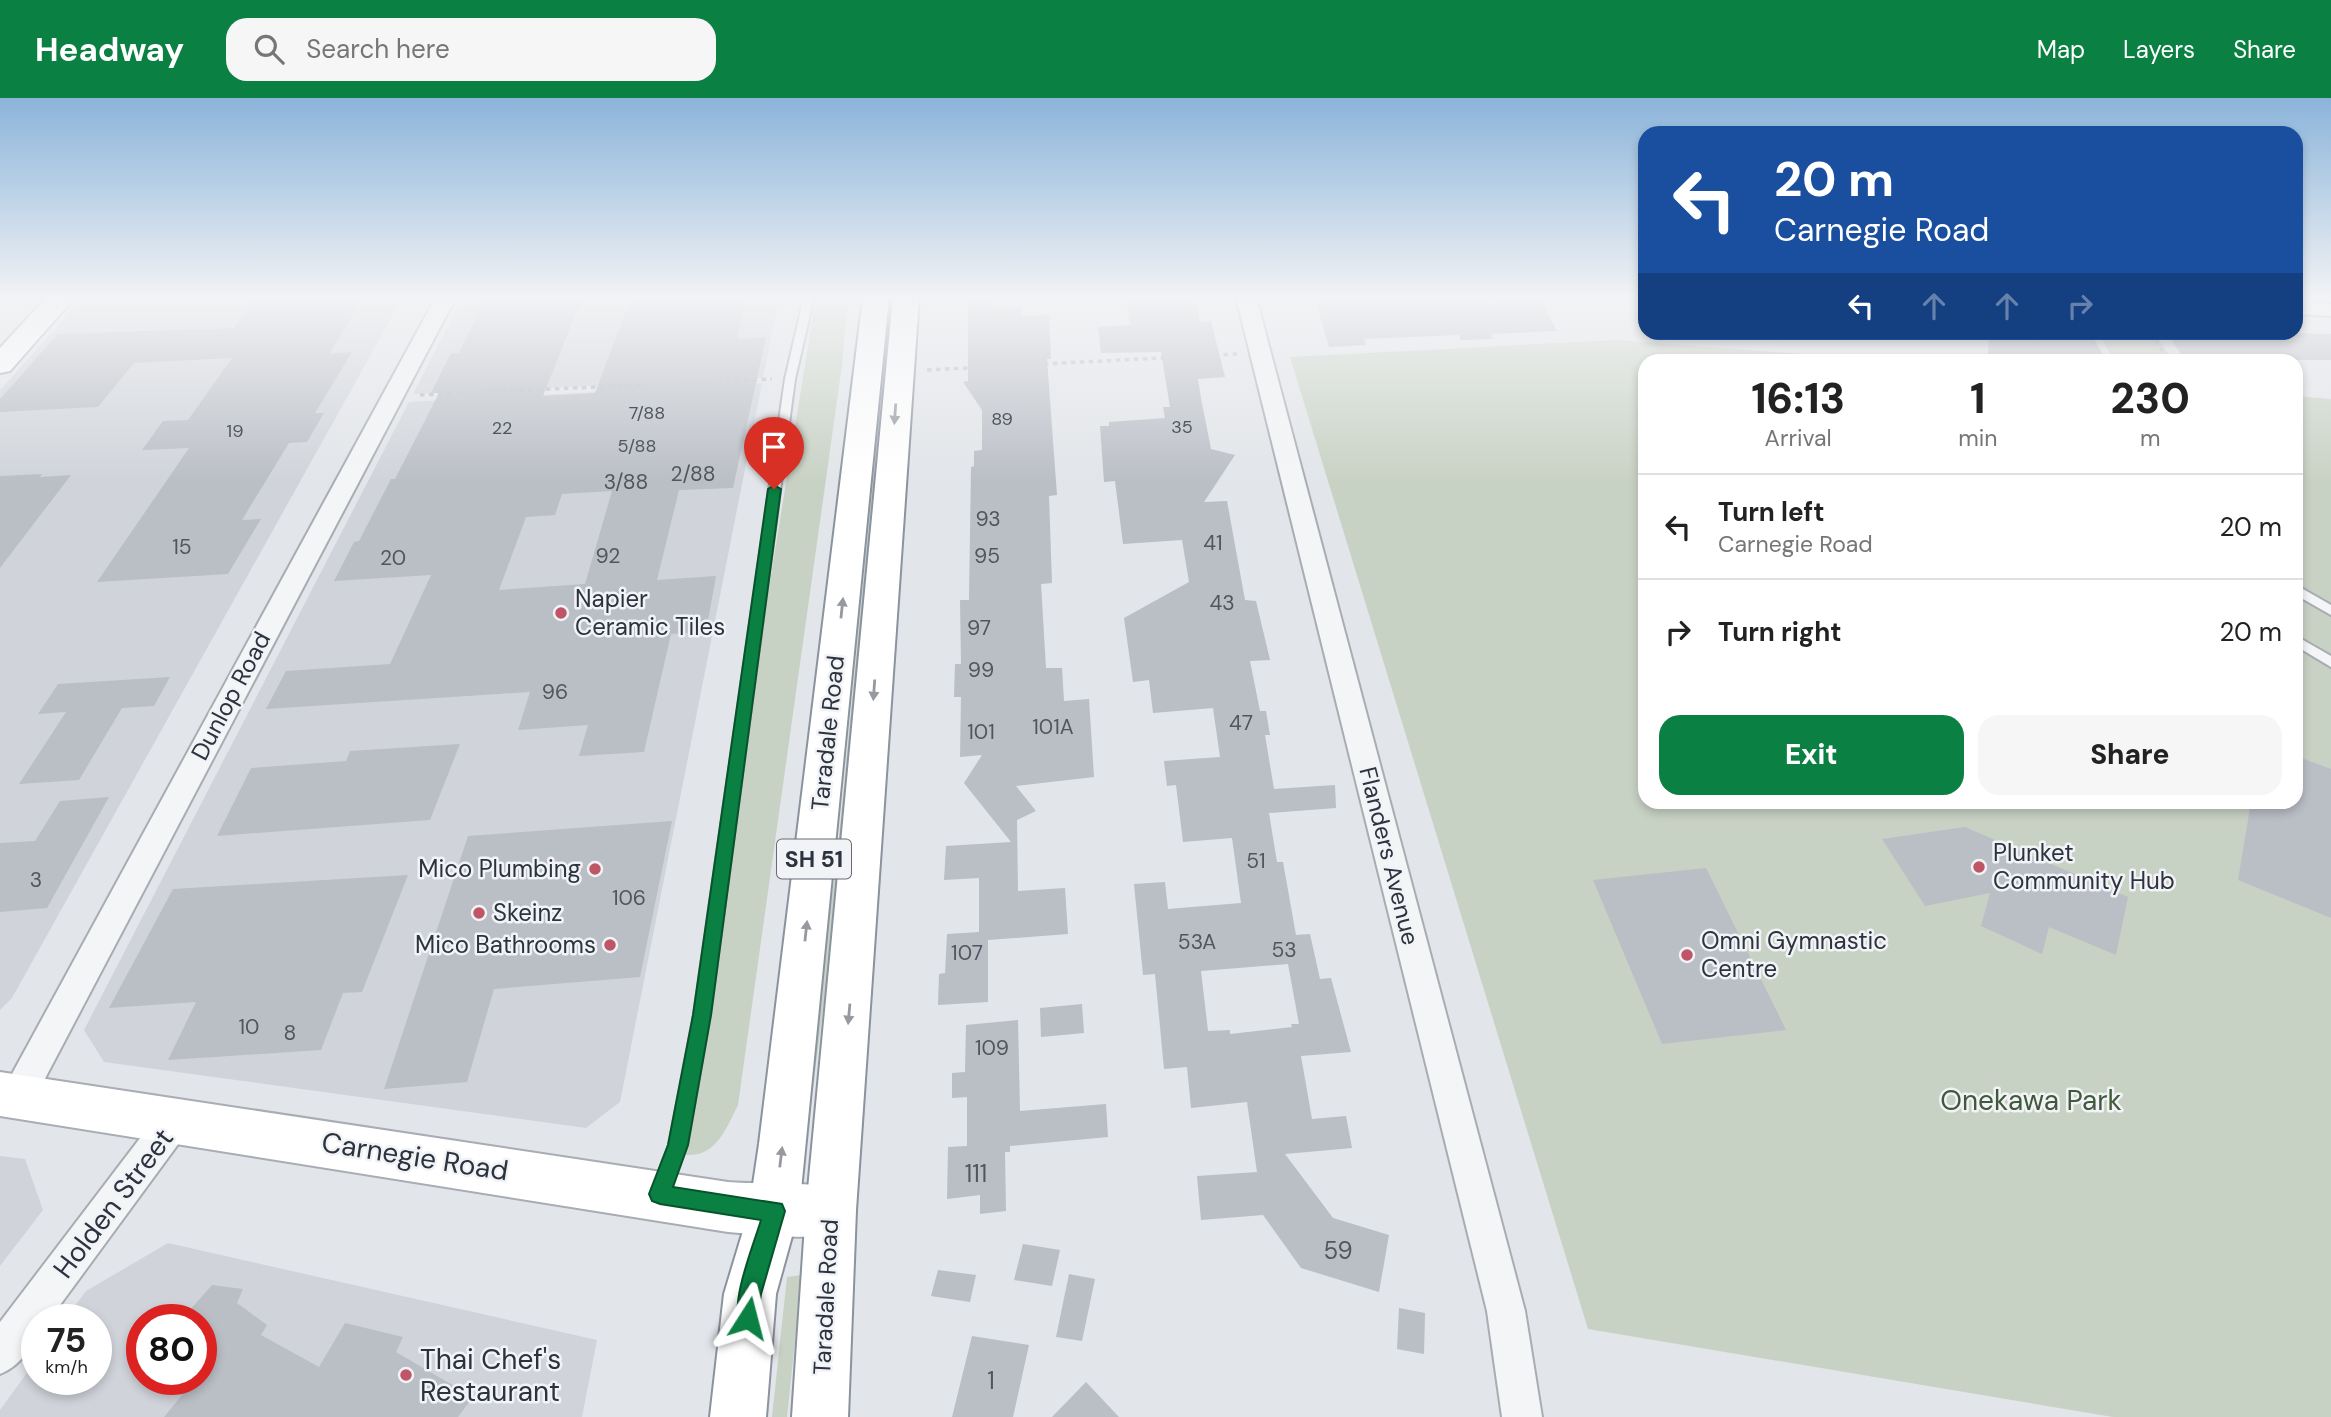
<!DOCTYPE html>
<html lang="en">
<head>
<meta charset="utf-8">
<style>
	body { margin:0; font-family:"DM Sans",sans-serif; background:#f6f6f6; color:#222; height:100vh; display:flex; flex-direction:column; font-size:26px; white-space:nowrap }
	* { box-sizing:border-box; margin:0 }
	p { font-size:23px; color:#767676 }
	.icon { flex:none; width:38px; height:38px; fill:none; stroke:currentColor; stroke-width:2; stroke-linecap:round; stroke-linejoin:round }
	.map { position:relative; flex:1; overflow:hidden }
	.side { position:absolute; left:1638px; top:256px; width:665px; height:455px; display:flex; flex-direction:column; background:#fff; border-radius:21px; box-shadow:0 4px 10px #0003 }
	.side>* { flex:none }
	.top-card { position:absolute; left:1638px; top:28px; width:665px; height:214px; border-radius:21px; box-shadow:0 4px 10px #0003; background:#1a4fa0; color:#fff; overflow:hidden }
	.speed { position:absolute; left:21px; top:1206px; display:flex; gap:14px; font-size:35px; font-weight:700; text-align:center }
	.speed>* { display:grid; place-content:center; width:91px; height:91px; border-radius:50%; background:#fff; box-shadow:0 4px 10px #0003; line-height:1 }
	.speed small { font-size:18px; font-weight:400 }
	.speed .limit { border:10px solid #d22; background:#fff; color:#111 }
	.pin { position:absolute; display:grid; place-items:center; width:60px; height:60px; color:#fff; margin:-72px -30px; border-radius:50% 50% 50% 0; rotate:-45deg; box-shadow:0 0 7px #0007 }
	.pin .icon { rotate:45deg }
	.me { position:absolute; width:77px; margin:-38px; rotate:9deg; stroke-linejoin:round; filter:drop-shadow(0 0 5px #0008) }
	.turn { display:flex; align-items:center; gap:24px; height:147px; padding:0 21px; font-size:32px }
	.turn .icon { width:91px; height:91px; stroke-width:2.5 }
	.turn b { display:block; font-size:49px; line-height:60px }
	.lanes { display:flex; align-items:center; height:66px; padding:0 21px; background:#0003; justify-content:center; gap:35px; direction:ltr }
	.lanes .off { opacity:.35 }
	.eta { display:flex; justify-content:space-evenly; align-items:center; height:119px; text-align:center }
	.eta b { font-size:42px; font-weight:800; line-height:49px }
	.button { display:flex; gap:14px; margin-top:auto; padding:14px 21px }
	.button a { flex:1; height:80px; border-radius:21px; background:#0b8043; color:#fff; font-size:28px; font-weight:800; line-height:80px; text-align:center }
	.button a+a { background:#f6f6f6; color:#222 }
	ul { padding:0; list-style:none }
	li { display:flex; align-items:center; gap:21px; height:105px; padding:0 21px; border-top:2px solid #e0e0e0 }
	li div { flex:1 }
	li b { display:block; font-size:26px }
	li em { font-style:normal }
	header { display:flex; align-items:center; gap:42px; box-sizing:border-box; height:98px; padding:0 35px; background:#0b8043; color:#fff }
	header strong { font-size:33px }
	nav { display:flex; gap:38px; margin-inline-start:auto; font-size:24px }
	.search { width:490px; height:63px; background:#f6f6f6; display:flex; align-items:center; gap:18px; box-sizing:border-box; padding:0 24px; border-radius:21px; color:#767676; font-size:26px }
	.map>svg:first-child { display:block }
</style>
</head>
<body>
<header>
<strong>Headway</strong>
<div class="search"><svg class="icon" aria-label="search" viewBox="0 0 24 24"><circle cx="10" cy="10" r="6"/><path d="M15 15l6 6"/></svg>Search here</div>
<nav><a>Map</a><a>Layers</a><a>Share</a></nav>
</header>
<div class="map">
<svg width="2331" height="1319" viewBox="0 0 2331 1319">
	<rect width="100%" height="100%" fill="#e2e5e9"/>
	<path fill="#d0d4da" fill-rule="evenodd" d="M 84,199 L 403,199 L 12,900 L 0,912 L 0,292 Z
		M 463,199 L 779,199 L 763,280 L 413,296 Z
		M 762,285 L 620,1004 L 586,1030 L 104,964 L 84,932 L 409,304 Z
		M 0,1058 L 25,1061 L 43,1112 L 0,1168 Z
		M 168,1145 L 597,1242 L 582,1319 L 0,1319 L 0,1312 L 37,1261 L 37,1281 L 96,1281 L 96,1222 L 65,1221 L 86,1193 ZM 142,1222 L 201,1222 L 201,1281 L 142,1281 Z"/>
	<path fill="#c8d2c4" d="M 816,199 L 848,199 L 842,267 L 738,1007 C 726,1031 716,1059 686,1057 L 680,1043 L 685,1010 Z
		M 890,199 L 895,199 L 845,742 L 806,1044 L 802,1044 L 839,739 Z
		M 2098,235 L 2154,235 L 2173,262 L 2114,262 Z
		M 1617,242 L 1878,262 L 1645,262 L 1645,704 L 2296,704 L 2296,298 L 2331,301 L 2331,1319 L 2113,1319 L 1588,1231 L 1290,259 Z
		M 802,1177 L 787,1319 L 772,1319 L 787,1179 Z"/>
	<path fill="#babec5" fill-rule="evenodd" d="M 256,199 L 364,199 L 329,256 L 352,254 L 315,315 L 324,315 L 307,344 L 289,345 L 242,422 L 261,421 L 228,476 L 97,484 L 189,350 L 142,352 L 163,323 L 188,322 L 232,260 L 134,265 L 98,309 L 0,314 L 0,301 L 58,236 L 234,230 Z
		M 486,199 L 578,199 L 577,203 L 581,202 L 543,298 L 595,295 L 629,205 L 728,199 L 727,204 L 745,203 L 737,241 L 766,239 L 733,390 L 679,392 L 657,482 L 716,478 L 706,534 L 671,536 L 644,654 L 579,658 L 588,627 L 518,632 L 530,594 L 266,611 L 286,573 L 390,566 L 431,477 L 334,483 L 354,444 L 359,443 L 391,381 L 395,381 L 439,295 L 431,295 L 451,255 L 459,255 ZM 612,393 L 585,486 L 499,492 L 526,419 L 555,417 L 562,396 Z
		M 1126,199 L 1195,199 L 1200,224 L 1211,223 L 1225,279 L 1198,281 L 1201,300 L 1211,351 L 1235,357 L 1204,404 L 1227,403 L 1245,502 L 1256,503 L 1270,562 L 1250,563 L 1260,613 L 1266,613 L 1270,637 L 1265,637 L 1274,691 L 1335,687 L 1336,710 L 1269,715 L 1277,764 L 1283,764 L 1296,837 L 1310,836 L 1320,881 L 1331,880 L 1351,954 L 1301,958 L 1312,1021 L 1346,1018 L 1352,1050 L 1285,1056 L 1333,1120 L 1389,1137 L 1379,1194 L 1301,1170 L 1263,1117 L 1201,1122 L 1197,1078 L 1257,1074 L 1247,1004 L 1191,1010 L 1187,969 L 1164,971 L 1155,876 L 1143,877 L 1134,786 L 1165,784 L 1168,811 L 1241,805 L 1232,740 L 1183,744 L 1176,687 L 1167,688 L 1164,663 L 1220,659 L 1213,610 L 1153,615 L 1149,582 L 1133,584 L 1124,520 L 1189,484 L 1182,442 L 1123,446 L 1115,383 L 1104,384 L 1100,328 L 1109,328 L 1109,324 L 1165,320 L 1163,309 L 1170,309 L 1161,254 L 1101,255 L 1098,229 L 1130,227 ZM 1288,866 L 1299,926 L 1291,926 L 1292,929 L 1230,936 L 1230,932 L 1208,933 L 1201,873 Z
		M 1327,199 L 1482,199 L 1488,205 L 1541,203 L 1557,233 L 1491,236 L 1493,241 L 1461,242 L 1459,237 L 1364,241 L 1366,247 L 1329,249 L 1315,202 L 1327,202 Z
		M 992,200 L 992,211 L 1022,209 L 1022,218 L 1049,217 L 1051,261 L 1047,261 L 1057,397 L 1049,398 L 1052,485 L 1041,486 L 1046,570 L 1062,570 L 1064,603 L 1089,601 L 1094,679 L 1016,688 L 1036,713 L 1017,722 L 1018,793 L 1065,790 L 1068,836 L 988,842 L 988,904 L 938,907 L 939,876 L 945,875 L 947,836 L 979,834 L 979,780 L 944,782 L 946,748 L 1011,744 L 964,685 L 982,657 L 960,659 L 961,599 L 954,599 L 955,566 L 961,566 L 960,502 L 969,502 L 971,369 L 974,368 L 974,353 L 982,352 L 982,312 L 963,284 L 968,283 L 968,201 Z
		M 1989,234 L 2090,234 L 2106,262 L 1998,261 L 1988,258 Z
		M 2166,234 L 2268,239 L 2265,234 L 2331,236 L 2331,262 L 2185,262 Z
		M 42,376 L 40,379 L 71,377 L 0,470 L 0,378 Z
		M 170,579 L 154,608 L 122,610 L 79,682 L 19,686 L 66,614 L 38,616 L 58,586 Z
		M 460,646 L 430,722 L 217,738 L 251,670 L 346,663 L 350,653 Z
		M 2296,658 L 2331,671 L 2331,820 L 2238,782 L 2251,704 L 2296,704 Z
		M 109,699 L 47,810 L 0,814 L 0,745 L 35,743 L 60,703 Z
		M 672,723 L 640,879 L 494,891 L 467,984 L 384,991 L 468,738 Z
		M 1965,729 L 2128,799 L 2116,857 L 2049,829 L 2042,856 L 1981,828 L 1990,795 L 1925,808 L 1882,741 Z
		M 1706,770 L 1786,932 L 1662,946 L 1593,782 Z
		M 408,777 L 362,894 L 343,895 L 321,952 L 168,962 L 196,904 L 109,910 L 173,791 Z
		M 1082,906 L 1084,935 L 1041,939 L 1040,910 Z
		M 1018,922 L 1020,1013 L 1106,1006 L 1108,1039 L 1010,1048 L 1010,1054 L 1005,1054 L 1006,1113 L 980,1116 L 980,1097 L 947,1101 L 948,1049 L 967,1048 L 967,999 L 952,1000 L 952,975 L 965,974 L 966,927 Z
		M 1023,1146 L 1060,1152 L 1052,1188 L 1014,1182 Z
		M 938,1172 L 976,1177 L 970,1204 L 931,1198 Z
		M 1069,1176 L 1095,1181 L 1082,1243 L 1056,1239 Z
		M 212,1187 L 243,1191 L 237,1205 L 267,1227 L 261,1237 L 319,1269 L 345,1225 L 403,1239 L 396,1254 L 473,1299 L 458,1319 L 164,1319 L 195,1281 L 201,1281 L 201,1222 L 181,1222 Z
		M 1399,1210 L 1425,1215 L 1424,1256 L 1397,1251 Z
		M 972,1238 L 1029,1247 L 1013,1319 L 952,1319 Z
		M 1086,1284 L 1119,1319 L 1052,1319 Z"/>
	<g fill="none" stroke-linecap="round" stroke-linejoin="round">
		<g stroke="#a8acb3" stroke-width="4">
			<path id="lane" d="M 804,199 L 814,199 L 795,281 L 710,917 L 687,1047 L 667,1098 L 661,1101 L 655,1098 L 652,1092 L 669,1047 L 694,917 L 785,281 Z
				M 2296,487 L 2331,507 L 2331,517 L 2296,497 Z
				M 2296,538 L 2331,558 L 2331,569 L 2296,548 Z"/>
		</g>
		<g stroke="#a8acb3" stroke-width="4">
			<path id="street" d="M 436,199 L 456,199 L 30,1009 L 18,1014 L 6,1009 L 1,998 L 6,987 Z
				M 1236,199 L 1256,199 L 1525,1213 L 1542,1319 L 1502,1319 L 1487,1213 Z
				M 2296,204 L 2331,206 L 2331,218 L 2296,216 Z
				M 175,1006 L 187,1010 L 192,1022 L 187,1034 L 49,1222 L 37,1222 C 37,1245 22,1267 0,1276 L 0,1224 L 163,1010 Z"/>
		</g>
		<g stroke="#a8acb3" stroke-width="4">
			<path id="secondary" d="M 47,199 L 75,199 L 10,273 L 0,275 L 0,250 Z
				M 0,974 L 728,1084 C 763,1087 819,1082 849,1094 L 856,1112 L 849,1130 C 812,1145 767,1137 728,1134 L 0,1018 Z"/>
		</g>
		<g stroke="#8b939e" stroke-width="4">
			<path id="highway" d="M 863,199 L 889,199 L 799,1113 L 776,1196 L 766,1319 L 710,1319 L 724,1196 L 749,1113 L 759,1046 Z
				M 893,199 L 919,199 L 856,1112 L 848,1319 L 792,1319 L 806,1112 Z"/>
		</g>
		<path stroke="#b8bbc0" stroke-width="3.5" stroke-dasharray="4.5 4.5" stroke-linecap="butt" d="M 2151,234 L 2168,262
			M 927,272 L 1237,256
			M 420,297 L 772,281"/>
		<use href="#lane" fill="#f4f5f7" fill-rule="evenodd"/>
		<use href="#street" fill="#f4f5f7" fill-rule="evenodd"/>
		<use href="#secondary" fill="#fff" fill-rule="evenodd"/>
		<use href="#highway" fill="#fff" fill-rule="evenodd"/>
	</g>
	<defs><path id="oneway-solid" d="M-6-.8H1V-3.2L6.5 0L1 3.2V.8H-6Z" transform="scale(1.75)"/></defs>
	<g fill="#96999f">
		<use href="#oneway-solid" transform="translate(895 316) rotate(94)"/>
		<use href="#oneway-solid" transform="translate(842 510) rotate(-84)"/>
		<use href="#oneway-solid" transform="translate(874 592) rotate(94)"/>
		<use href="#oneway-solid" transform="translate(806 833) rotate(-84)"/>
		<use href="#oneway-solid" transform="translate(849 916) rotate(95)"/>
		<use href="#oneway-solid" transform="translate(781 1059) rotate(-83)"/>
	</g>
	<linearGradient id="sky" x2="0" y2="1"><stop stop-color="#8bb4da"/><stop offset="0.52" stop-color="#f2f3f5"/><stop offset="1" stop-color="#f2f3f5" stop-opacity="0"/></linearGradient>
	<rect width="2331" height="384" fill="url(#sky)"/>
	<path fill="#0b8043" stroke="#07532c" stroke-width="2" d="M 774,387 L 781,391 L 711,917 L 688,1047 L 673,1089 L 782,1106 L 785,1113 L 761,1196 L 756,1228 L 748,1231 L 740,1228 C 730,1203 753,1149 761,1122 L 660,1106 L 652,1103 L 649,1096 L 668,1047 L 693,917 L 768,391 Z"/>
	<g fill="#bf5667" stroke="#f1f3f6" stroke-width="2.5">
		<circle cx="561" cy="515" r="7"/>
		<circle cx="1979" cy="769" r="7"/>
		<circle cx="595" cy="771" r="7"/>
		<circle cx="479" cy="815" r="7"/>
		<circle cx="610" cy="847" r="7"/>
		<circle cx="1687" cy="857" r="7"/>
		<circle cx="406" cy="1277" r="7"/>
	</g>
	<g text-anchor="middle" stroke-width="5" stroke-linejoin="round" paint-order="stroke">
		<g font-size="18" fill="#505660">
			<text x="647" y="321">7/88</text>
			<text x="1002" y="327">89</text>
			<text x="1182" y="335">35</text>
			<text x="502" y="336">22</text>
			<text x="235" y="339">19</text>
			<text x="637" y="354">5/88</text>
		</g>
		<g font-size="21" fill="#505660">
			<text x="693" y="383">2/88</text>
			<text x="626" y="391">3/88</text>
			<text x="988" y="428">93</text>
			<text x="1213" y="452">41</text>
			<text x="182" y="456">15</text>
			<text x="608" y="465">92</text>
			<text x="987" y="465">95</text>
			<text x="393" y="467">20</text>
			<text x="1222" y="512">43</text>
			<text x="979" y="537">97</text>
			<text x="981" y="579">99</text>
			<text x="555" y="601">96</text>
			<text x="1241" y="632">47</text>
			<text x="1053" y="636">101A</text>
			<text x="981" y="641">101</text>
			<text x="1256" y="770">51</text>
			<text x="36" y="789">3</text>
			<text x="629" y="807">106</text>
			<text x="1197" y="851">53A</text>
			<text x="1284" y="859">53</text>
			<text x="967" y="862">107</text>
			<text x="249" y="936">10</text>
			<text x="290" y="942">8</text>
			<text x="992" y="957">109</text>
		</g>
		<rect fill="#f1f3f6" stroke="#676d76" stroke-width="2" x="777" y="741.5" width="74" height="39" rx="5"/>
		<g font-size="23" font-weight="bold" fill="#2c333f">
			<text x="814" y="769">SH 51</text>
		</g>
		<g font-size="24" fill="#2c333f" stroke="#f1f3f6" text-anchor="start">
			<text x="575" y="509">Napier<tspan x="575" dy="28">Ceramic Tiles</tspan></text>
			<text x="1993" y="763">Plunket<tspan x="1993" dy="28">Community Hub</tspan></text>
			<text x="581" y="779" text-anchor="end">Mico Plumbing</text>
			<text x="493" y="823">Skeinz</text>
			<text x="1701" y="851">Omni Gymnastic<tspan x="1701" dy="28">Centre</tspan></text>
			<text x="596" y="855" text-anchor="end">Mico Bathrooms</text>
		</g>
		<g font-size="24" fill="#2c333f" stroke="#f1f3f6">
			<text transform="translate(231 598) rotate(-62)" y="8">Dunlop Road</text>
			<text transform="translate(828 635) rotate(-84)" y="8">Taradale Road</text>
			<text transform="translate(1389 758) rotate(76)" y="8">Flanders Avenue</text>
			<text transform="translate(826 1199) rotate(-87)" y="8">Taradale Road</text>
		</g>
		<g font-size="24" fill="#505660">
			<text x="976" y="1084">111</text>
			<text x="1338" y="1161">59</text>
			<text x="991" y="1291">1</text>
		</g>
		<g font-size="28" fill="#41593b" stroke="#f1f3f6">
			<text x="2031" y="1012">Onekawa Park</text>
		</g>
		<g font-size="28" fill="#2c333f" stroke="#f1f3f6">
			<text transform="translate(415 1058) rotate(9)" y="10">Carnegie Road</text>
			<text transform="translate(113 1105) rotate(-53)" y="10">Holden Street</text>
		</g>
		<g font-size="28" fill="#2c333f" stroke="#f1f3f6" text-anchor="start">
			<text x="420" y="1271">Thai Chef's<tspan x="420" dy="32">Restaurant</tspan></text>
		</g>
	</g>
</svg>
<div class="speed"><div>75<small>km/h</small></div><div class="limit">80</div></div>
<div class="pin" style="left:774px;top:391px;background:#d93025"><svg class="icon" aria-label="arrive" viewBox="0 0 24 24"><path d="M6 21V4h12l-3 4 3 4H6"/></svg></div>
<svg class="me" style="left:748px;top:1220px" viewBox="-20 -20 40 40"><path d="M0-17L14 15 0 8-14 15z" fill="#0b8043" stroke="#fff" stroke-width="4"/></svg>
<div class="top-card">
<div class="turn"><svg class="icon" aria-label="left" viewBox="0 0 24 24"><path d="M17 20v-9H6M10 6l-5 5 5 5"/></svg><div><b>20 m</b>Carnegie Road</div></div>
<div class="lanes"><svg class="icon" aria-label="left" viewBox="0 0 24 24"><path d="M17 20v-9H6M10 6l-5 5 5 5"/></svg><svg class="icon off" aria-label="ahead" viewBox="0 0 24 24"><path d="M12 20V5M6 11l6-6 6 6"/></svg><svg class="icon off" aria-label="ahead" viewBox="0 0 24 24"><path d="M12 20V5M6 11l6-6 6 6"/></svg><svg class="icon off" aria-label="right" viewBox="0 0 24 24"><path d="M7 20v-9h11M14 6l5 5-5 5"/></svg></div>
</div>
<section class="side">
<div class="eta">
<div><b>16:13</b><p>Arrival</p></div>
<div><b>1</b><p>min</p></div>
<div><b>230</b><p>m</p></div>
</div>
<ul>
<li><svg class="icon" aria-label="left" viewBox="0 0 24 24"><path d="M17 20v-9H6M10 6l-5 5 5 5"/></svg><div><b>Turn left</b><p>Carnegie Road</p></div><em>20 m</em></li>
<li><svg class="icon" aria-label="right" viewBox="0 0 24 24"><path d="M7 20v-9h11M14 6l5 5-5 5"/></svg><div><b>Turn right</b></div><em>20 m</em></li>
</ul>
<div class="button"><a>Exit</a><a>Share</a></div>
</section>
</div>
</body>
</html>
